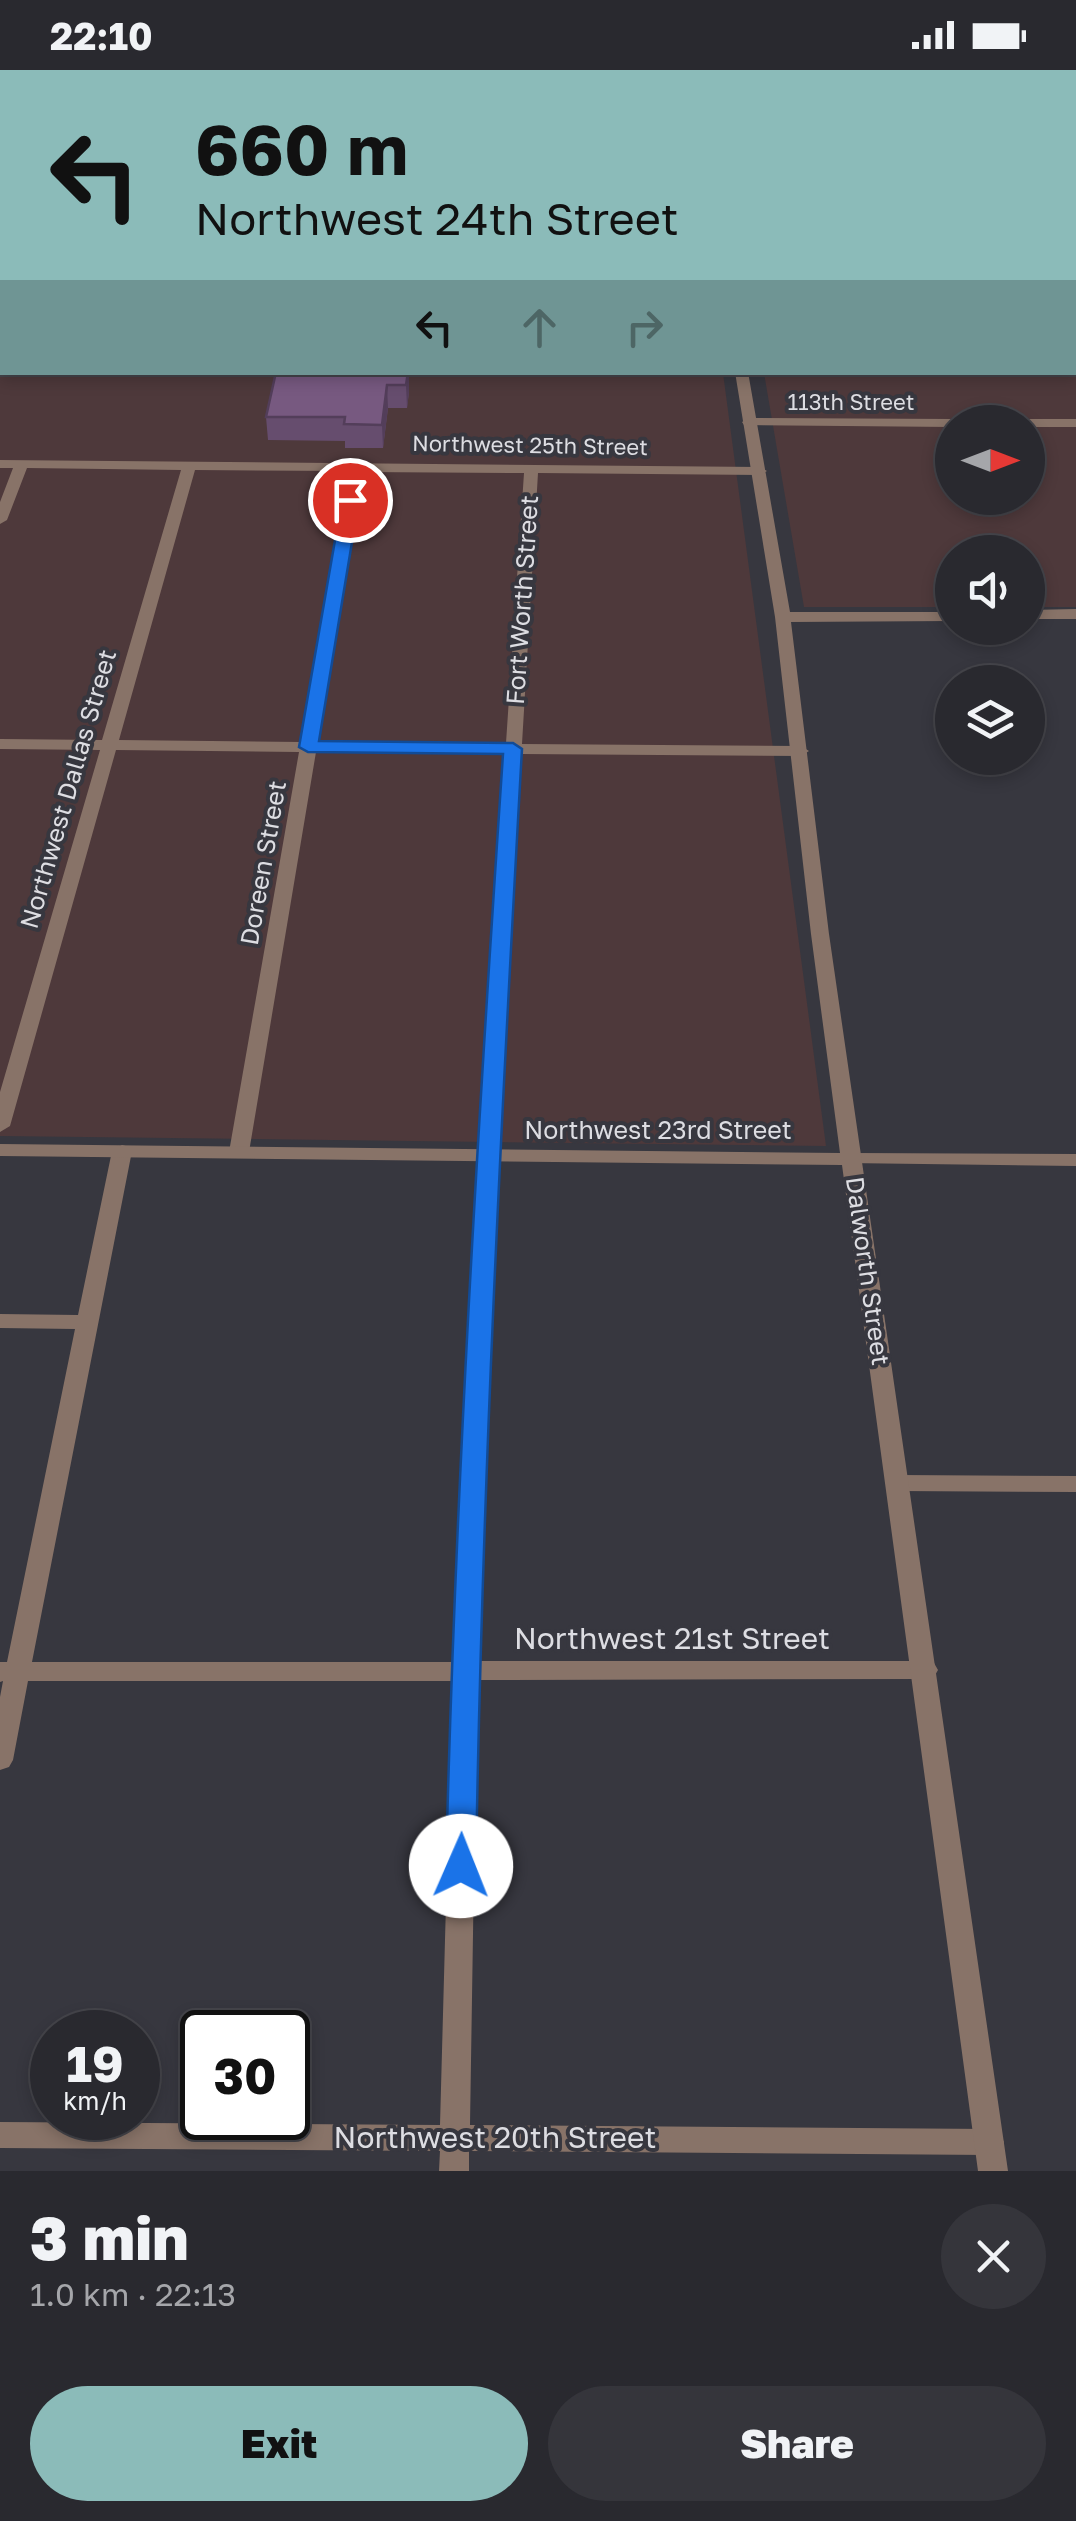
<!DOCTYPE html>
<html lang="en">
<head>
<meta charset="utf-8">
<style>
	body { margin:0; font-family:"Golos Text",sans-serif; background:#35353b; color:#f1f3f6; height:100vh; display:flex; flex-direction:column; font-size:38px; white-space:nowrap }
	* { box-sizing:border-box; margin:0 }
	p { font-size:32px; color:#a5a6aa }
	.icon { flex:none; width:55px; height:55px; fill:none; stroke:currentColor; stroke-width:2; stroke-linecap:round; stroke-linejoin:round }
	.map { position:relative; height:2101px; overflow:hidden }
	.drawer { display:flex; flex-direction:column; background:#29292f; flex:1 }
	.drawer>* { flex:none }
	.top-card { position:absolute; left:0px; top:0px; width:1078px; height:305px; box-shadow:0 5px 15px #0003,0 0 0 2px #45454b; background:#8bbbb9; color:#111; overflow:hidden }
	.needle { width:65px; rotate:90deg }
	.tools { position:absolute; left:935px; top:335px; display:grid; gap:20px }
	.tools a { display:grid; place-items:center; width:110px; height:110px; border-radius:50%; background:#29292f; box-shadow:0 5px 15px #0003,0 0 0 2px #45454b; font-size:50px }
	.speed { position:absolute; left:30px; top:1940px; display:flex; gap:20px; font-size:50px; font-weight:700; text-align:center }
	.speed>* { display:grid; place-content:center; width:130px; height:130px; border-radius:50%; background:#29292f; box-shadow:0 5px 15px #0003,0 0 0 2px #45454b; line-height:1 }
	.speed small { font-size:25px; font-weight:400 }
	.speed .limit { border:5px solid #111; border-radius:15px; background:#fff; color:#111 }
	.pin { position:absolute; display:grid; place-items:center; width:85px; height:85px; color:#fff; margin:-42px; border:5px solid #fff; border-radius:50%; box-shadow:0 2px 10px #0007 }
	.me { position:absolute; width:110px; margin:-55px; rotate:1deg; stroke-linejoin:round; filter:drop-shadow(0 0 8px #0008) }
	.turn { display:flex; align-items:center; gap:35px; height:210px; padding:0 30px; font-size:45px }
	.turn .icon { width:130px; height:130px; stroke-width:2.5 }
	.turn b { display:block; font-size:70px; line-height:85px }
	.lanes { display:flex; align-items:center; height:95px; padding:0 30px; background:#0003; justify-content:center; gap:50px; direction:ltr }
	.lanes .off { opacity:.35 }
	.round { display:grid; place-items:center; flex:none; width:105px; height:105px; border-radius:52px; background:#35353b }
	.head { display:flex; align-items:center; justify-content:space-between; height:170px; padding:0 30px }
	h1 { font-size:60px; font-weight:800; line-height:75px }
	.primary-button { display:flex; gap:20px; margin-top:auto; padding:20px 30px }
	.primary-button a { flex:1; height:115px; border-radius:60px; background:#8bbbb9; color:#111; font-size:40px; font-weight:800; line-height:115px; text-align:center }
	.primary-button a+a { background:#35353b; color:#f1f3f6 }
	.status { display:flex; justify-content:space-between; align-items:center; height:70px; padding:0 50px; background:#29292f; direction:ltr }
	.status svg { height:28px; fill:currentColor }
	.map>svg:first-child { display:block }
</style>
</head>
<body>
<div class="status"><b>22:10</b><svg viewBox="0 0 49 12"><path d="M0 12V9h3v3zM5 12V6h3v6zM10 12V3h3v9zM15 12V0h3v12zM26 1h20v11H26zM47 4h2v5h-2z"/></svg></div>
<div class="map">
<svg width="1076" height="2101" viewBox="0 0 1076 2101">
	<rect width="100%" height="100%" fill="#37373f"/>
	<path fill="#4e393b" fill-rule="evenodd" d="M 272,0 L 680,0 L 681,2 L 271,2 Z
		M 708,0 L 1076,0 L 1076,145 L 1075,2 Z
		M 0,201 L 2,302 L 723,303 L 826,1076 L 0,1066 Z
		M 1076,207 L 1076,537 L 1028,537 L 1028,482 L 952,482 L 952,537 L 804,537 L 764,303 L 1075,302 ZM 952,352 L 1028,352 L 1028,428 L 952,428 Z"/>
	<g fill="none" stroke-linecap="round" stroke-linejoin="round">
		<path fill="#887368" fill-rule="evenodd" d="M 749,348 L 952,349 L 958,352 L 952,352 L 952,357 L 744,355 L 742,352 Z
			M 1028,349 L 1076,349 L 1076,357 L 1028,357 L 1028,352 L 1022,352 Z
			M 0,390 L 760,397 L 767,401 L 760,405 L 538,403 L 522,674 L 801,676 L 809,681 L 801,686 L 521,684 L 498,1086 L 478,1591 L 925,1591 L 934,1593 L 938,1600 L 934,1607 L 925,1609 L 477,1610 L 470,2055 L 989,2059 L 999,2063 L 1004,2072 L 999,2081 L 989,2085 L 469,2081 L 469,2101 L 439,2101 L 440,2081 L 0,2078 L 0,2052 L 440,2055 L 452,1611 L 28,1611 L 13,1690 L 9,1697 L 0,1700 L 0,1627 L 3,1611 L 0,1612 L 0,1592 L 7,1592 L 75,1259 L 0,1258 L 0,1244 L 78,1245 L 112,1081 L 122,1075 L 129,1077 L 132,1081 L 32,1592 L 453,1592 L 478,1086 L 505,683 L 316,682 L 249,1082 L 239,1088 L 229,1082 L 299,682 L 116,680 L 10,1056 L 0,1062 L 0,1022 L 100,680 L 0,679 L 0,669 L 102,670 L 181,400 L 27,398 L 7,450 L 0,454 L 0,432 L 13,398 L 0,398 ZM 195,400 L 349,401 L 301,672 L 119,670 ZM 363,402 L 524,403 L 506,673 L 318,672 Z
			M 853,1083 L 1076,1084 L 1076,1096 L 846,1093 L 843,1089 L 846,1085 Z
			M 898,1405 L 1076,1406 L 1076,1422 L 898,1421 L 890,1419 L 886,1413 L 890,1407 Z"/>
		<path fill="#887368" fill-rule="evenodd" d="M 691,0 L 701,0 L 701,2 L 691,2 Z
			M 735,302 L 748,302 L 790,542 L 952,542 L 952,551 L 791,552 L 829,864 L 1008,2101 L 978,2101 L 842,1095 L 0,1086 L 0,1074 L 840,1083 L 811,864 L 775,547 Z
			M 1076,539 L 1076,549 L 1028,549 L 1028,540 Z"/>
		<path fill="#b59482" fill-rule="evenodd" d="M 0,180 L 2,181 L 2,187 L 0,188 Z
			M 1075,196 L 1076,196 L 1076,204 L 1075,204 Z"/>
		<path stroke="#d7ad95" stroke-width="25" d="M 73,2 L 76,0
			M 0,66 L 2,64"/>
	</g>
	<path fill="#664d6e" d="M 409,302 L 409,322 L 407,338 L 388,338 L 383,378 L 345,378 L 345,371 L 268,370 L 266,347 Z"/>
	<path fill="#533e5a" d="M 409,302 L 409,322 L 407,338 L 406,315 Z
		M 387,315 L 388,338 L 383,378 L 382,355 Z"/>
	<path fill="#775980" stroke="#533e5a" stroke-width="2.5" d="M 276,302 L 408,302 L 406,315 L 387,315 L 382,355 L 344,354 L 345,347 L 266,347 Z"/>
	<path fill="#1a73e8" stroke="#114b97" stroke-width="2.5" d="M 350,425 L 359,430 L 319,671 L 513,673 L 522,679 C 501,1051 482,1423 476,1796 L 472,1805 L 461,1809 L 450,1805 L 446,1796 C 455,1425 478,1055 503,684 L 308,682 L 299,677 L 342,430 Z"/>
	<g text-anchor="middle" stroke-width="8" stroke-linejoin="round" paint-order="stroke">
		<g font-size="22" fill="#dddde2" stroke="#37373f">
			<text x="851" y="340">113th Street</text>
			<text transform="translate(530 375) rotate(1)" y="8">Northwest 25th Street</text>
		</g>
		<g font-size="25" fill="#dddde2" stroke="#37373f">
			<text transform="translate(522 530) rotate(-86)" y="9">Fort Worth Street</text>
			<text transform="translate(68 719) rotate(-74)" y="9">Northwest Dallas Street</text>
			<text transform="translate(263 793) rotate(-80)" y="9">Doreen Street</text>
			<text x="658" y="1069">Northwest 23rd Street</text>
			<text transform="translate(868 1201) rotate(82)" y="9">Dalworth Street</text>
		</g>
		<g font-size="30" fill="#dddde2" stroke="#37373f">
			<text x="672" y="1579">Northwest 21st Street</text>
			<text x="495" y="2078">Northwest 20th Street</text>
		</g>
	</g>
</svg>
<div class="tools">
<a><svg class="needle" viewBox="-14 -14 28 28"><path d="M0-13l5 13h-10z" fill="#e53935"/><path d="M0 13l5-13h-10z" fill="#a5a6aa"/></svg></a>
<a><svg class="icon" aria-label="sound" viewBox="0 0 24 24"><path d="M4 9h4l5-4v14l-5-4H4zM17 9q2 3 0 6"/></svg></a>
<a><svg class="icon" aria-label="layers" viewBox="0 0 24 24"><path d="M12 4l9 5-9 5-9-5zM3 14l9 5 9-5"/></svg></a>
</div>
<div class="speed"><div>19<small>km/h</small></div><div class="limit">30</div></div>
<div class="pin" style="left:350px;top:430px;background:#d93025"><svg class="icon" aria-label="arrive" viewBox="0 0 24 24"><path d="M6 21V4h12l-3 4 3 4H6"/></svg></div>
<svg class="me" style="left:461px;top:1796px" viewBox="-20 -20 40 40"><circle r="19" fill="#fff"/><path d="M0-13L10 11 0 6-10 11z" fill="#1a73e8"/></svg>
<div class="top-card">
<div class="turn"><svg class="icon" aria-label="left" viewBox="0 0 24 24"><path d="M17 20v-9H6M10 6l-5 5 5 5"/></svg><div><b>660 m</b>Northwest 24th Street</div></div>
<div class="lanes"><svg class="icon" aria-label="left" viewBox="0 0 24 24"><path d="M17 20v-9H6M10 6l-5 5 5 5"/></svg><svg class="icon off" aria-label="ahead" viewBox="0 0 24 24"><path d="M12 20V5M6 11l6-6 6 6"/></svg><svg class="icon off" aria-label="right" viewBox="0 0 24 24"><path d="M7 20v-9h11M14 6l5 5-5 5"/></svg></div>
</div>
</div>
<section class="drawer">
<div class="head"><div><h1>3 min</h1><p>1.0 km · 22:13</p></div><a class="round"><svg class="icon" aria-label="close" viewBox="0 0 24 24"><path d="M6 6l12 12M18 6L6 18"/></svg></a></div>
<div class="primary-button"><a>Exit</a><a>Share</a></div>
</section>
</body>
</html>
